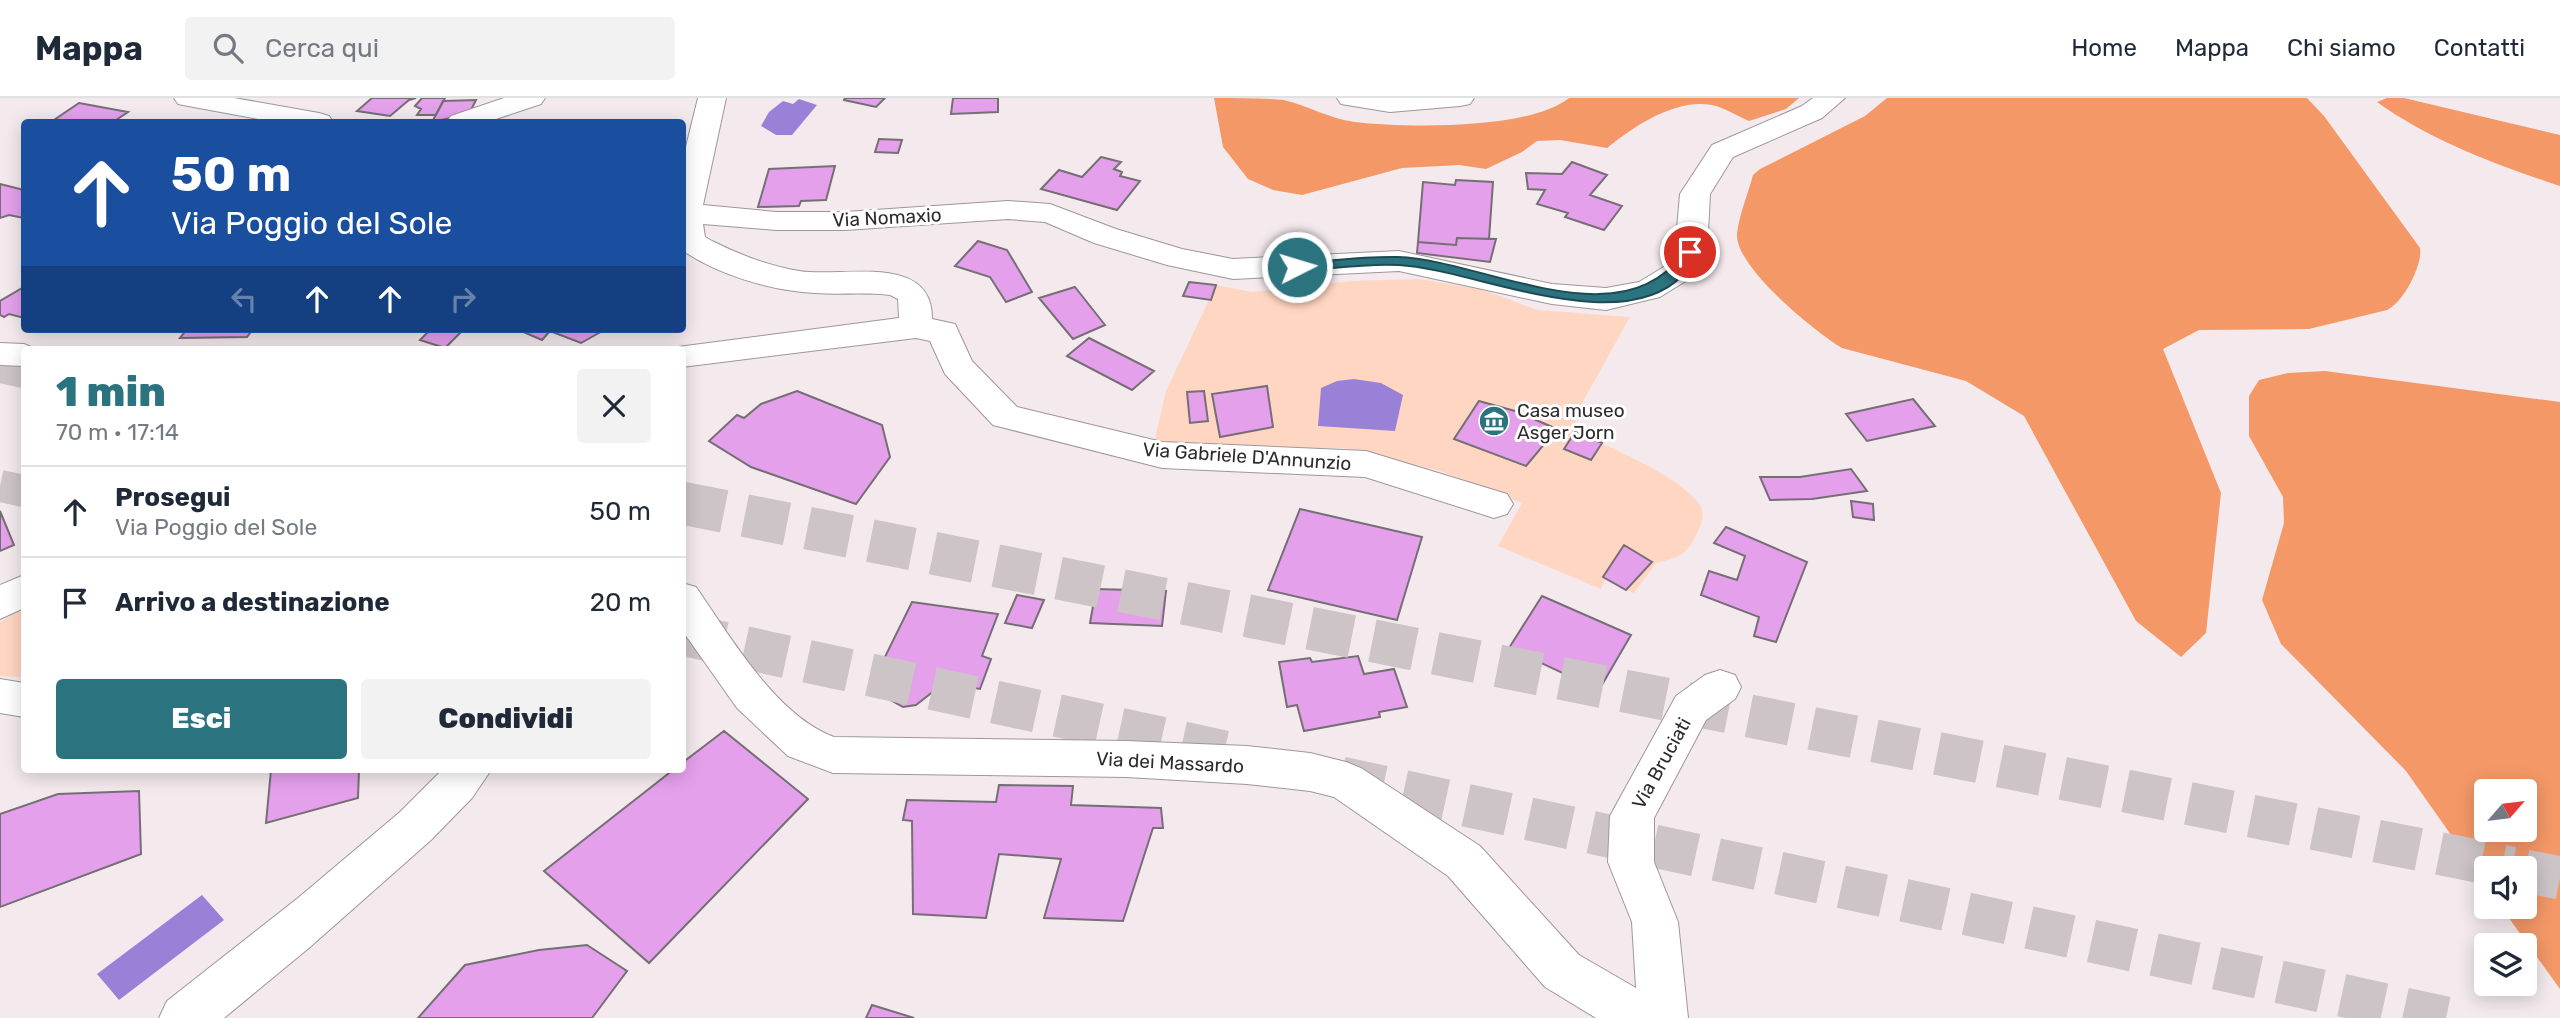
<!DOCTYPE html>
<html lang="it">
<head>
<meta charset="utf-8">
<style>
	body { margin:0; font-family:Rubik,sans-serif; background:#f2f2f3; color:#1f2937; height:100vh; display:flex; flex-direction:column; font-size:26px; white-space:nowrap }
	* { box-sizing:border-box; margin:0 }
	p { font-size:23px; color:#747a83 }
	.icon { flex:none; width:38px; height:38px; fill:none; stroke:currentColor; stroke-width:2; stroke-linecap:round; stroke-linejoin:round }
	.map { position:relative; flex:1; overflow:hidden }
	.side { position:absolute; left:21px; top:248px; width:665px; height:427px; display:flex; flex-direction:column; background:#fff; border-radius:7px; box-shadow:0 4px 18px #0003 }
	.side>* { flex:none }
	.hud { position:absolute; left:21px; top:21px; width:665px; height:214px; border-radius:7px; box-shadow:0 4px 18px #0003; background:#1a4fa0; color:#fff; overflow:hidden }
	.needle { width:46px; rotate:62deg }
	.controls { position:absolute; left:2474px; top:681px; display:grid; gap:14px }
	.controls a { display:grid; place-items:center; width:63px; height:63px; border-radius:7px; background:#fff; box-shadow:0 4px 18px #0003; font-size:35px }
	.pin { position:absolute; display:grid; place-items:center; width:60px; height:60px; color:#fff; margin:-30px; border:4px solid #fff; border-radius:50%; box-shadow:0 2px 7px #0007 }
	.me { position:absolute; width:77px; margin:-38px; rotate:85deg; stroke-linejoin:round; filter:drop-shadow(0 0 5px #0008) }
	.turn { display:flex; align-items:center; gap:24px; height:147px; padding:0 35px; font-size:32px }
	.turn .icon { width:91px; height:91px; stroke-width:2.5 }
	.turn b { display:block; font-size:49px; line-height:60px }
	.lanes { display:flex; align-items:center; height:66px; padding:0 35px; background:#0003; justify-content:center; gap:35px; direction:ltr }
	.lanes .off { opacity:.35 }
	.round { display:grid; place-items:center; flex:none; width:74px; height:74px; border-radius:7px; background:#f2f2f3 }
	.head { display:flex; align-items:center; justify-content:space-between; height:119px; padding:0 35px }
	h1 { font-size:42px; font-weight:800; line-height:52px; color:#2c7380 }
	.cta { display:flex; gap:14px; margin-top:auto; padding:14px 35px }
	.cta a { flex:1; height:80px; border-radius:7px; background:#2c7380; color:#fff; font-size:28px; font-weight:800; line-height:80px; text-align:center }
	.cta a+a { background:#f2f2f3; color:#1f2937 }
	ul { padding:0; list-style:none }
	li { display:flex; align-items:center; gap:21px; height:91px; padding:0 35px; border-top:2px solid #e0e1e3 }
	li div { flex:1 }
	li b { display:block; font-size:26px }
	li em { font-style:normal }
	header { display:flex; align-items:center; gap:42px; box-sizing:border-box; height:98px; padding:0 35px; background:#fff; border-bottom:2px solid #e0e1e3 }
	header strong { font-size:33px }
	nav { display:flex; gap:38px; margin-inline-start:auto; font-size:24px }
	.search { width:490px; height:63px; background:#f2f2f3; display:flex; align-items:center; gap:18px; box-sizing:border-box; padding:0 24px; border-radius:7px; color:#747a83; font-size:26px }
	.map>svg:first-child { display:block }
</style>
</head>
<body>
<header>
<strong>Mappa</strong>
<div class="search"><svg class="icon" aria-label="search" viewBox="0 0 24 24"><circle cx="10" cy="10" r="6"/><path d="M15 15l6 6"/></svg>Cerca qui</div>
<nav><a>Home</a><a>Mappa</a><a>Chi siamo</a><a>Contatti</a></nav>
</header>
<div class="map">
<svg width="2560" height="920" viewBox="0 0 2560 920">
	<rect width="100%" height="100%" fill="#f4eaee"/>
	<path fill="#ffd6c2" d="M 1419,181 L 1480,191 L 1538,212 L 1630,219 L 1576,316 L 1575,334 C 1606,347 1682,379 1700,407 C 1706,418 1701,427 1696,437 C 1687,458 1677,460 1656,465 L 1634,495 L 1605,482 L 1601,491 L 1498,448 L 1522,405 L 1440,373 L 1344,350 L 1239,350 L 1154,345 L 1166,293 L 1216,187 L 1252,194 L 1351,183 Z
		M 24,510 L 24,579 L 0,578 L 0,524 Z"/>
	<path fill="#f49868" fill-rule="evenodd" d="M 1214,0 C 1237,0 1262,0 1284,2 C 1308,8 1331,21 1355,24 C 1407,30 1529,32 1569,0 L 1799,0 L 1786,11 L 1749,23 C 1737,18 1725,10 1712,7 C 1675,0 1633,29 1607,50 L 1560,42 L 1537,43 L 1522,54 L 1486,71 L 1459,67 L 1402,70 L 1302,97 L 1273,92 L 1248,81 L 1223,49 Z
		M 1887,0 L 2307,0 L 2324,18 L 2420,150 C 2423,167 2403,205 2387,212 L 2309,231 L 2199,232 L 2163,251 L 2221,395 L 2206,535 L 2181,559 L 2136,523 L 2024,318 L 1966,283 L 1842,250 C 1815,234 1735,169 1737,136 C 1739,117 1748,96 1753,77 L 1760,71 L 1865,18 Z
		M 2387,0 L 2404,0 L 2560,37 L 2560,88 C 2497,67 2431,43 2377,4 Z
		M 2325,273 L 2560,304 L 2560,891 L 2501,809 L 2525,808 L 2525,770 L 2487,770 L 2487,788 L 2406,673 L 2281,546 L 2262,502 L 2284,425 L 2283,399 L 2249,338 L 2249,298 L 2259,282 L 2288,275 ZM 2525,693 L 2525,732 L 2487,732 L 2487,693 Z"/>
	<path fill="#9a81d8" d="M 799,1 L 817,7 L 792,37 L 776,37 L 761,28 L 769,14 L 783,3 L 793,6 Z
		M 1354,281 L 1381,285 L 1403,297 L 1395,333 L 1318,328 L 1321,290 L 1337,283 Z
		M 202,797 L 224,822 L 119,902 L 97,876 Z"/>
	<path fill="#e5a0ec" stroke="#756f75" stroke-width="2" d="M 372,0 L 416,0 L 409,2 L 390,18 L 357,13 Z
		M 422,0 L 445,0 L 436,17 L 417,17 L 421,11 L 415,8 Z
		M 845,0 L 885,0 L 876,9 L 844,2 Z
		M 953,0 L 998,0 L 998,14 L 951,16 Z
		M 476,2 L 469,16 L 432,24 L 443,3 Z
		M 79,5 L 128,14 L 113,24 L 51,24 Z
		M 879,41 L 902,42 L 898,55 L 875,54 Z
		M 1101,59 L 1121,64 L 1114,71 L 1122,74 L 1120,78 L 1140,83 L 1117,112 L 1041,91 L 1059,72 L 1082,79 Z
		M 1572,64 L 1607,77 L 1590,97 L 1622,108 L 1604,132 L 1565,119 L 1568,115 L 1537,106 L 1545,92 L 1528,91 L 1526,75 L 1562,76 Z
		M 835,68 L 826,102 L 801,103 L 799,108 L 758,109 L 769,71 Z
		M 1456,82 L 1493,84 L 1489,141 L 1457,140 L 1456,147 L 1418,144 L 1423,84 L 1455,87 Z
		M 0,86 L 24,92 L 24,120 L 9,117 L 0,120 Z
		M 1457,140 L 1496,141 L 1490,164 L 1417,155 L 1418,144 L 1456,147 Z
		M 978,143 L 1007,152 L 1032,194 L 1006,204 L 990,179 L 955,168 Z
		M 1189,184 L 1216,187 L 1211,202 L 1183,198 Z
		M 24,189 L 24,220 L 9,216 L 4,219 L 0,217 L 0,203 Z
		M 1075,189 L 1105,227 L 1073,241 L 1039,200 Z
		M 187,231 L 253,231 L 247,239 L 180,240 Z
		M 431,231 L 464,231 L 445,250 L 420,242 Z
		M 606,231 L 581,245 L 550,233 L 542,242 L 519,232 Z
		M 1089,240 L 1154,273 L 1132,292 L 1067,258 Z
		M 1267,288 L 1273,329 L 1220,339 L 1212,296 Z
		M 797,293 L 882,327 L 890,359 L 856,406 L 751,369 L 709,343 L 737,317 L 744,320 L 761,306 Z
		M 1204,293 L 1208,323 L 1190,325 L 1187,294 Z
		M 1913,301 L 1935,328 L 1867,343 L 1846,316 Z
		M 1479,303 L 1515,313 L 1557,331 L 1526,368 L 1454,341 Z
		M 1575,334 L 1602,345 L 1591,362 L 1564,351 Z
		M 1851,371 L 1867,393 L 1812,401 L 1770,402 L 1760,379 L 1800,379 Z
		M 1851,403 L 1873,406 L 1874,422 L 1853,419 Z
		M 1300,411 L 1422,439 L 1397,522 L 1268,492 Z
		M 0,413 L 14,447 L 0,453 Z
		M 1726,429 L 1807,464 L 1776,544 L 1754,538 L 1759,519 L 1701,497 L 1709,473 L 1737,482 L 1745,458 L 1714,445 Z
		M 1624,447 L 1652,464 L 1626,492 L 1603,479 Z
		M 1096,491 L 1166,493 L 1162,528 L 1090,525 Z
		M 1017,497 L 1044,502 L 1032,530 L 1005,525 Z
		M 1542,498 L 1631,537 L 1599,592 L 1509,550 Z
		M 912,504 L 998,516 L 982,558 L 991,561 L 980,591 L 944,585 L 916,607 L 903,609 L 887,600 L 882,589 L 887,575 L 878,573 Z
		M 1358,558 L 1364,576 L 1394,571 L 1407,609 L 1379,614 L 1380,619 L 1304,633 L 1297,607 L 1287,609 L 1279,564 L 1310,560 L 1312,564 Z
		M 724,633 L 808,701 L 649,865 L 544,773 L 673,672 L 682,672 L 682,665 Z
		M 271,672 L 359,672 L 358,700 L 266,725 Z
		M 999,687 L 1073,688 L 1071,707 L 1161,710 L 1163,730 L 1153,730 L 1123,823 L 1044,820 L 1061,761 L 999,756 L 986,820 L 913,816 L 912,723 L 903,722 L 907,702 L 996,704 Z
		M 139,693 L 141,756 L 0,809 L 0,716 L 58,696 Z
		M 587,847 L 627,873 L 592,920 L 418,920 L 465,867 L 539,852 Z
		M 872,907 L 914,920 L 866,920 Z"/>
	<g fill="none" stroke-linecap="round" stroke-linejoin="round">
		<path stroke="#cdc4c7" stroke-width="32" stroke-dasharray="32 16" stroke-linecap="butt" d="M 0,269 L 24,274
			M 0,388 L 24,393"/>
		<path stroke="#cdc4c7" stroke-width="43" stroke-dasharray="43 21" stroke-linecap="butt" d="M 682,405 L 2512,770
			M 682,536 L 1234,656
			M 1341,680 L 2446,920
			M 2525,773 L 2560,780"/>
		<g stroke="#9f9699" stroke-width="2">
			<path id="minor" d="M 174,0 L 234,0 L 319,15 L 329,18 L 333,24 L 275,24 L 188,8 L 178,6 Z
				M 504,0 L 545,0 L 541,6 L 487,24 L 447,24 L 451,18 Z
				M 698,0 L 726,0 L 703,107 L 776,114 L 845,114 L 1008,103 L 1050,106 L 1116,131 L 1182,151 L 1233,161 L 1399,153 L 1552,186 L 1606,190 L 1639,184 L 1667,167 L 1675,154 L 1680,96 L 1712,47 L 1802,8 L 1813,0 L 1845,0 L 1822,20 L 1733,59 L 1710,96 L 1707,154 L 1689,181 L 1660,199 L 1606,212 L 1552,206 L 1399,173 L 1233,181 L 1167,167 L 1094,145 L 1045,124 L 1008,121 L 845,132 L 776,132 L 703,126 L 705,139 L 712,143 C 740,157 769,168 799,173 C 842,180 933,154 932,221 L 955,226 L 972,263 L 1017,309 L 1162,344 L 1366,353 L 1507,396 L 1513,406 L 1507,416 L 1494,420 L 1365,379 L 1162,370 L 993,327 L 945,276 L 930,243 L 916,240 L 682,269 L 682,252 L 670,250 L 899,220 L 898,201 L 890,197 C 865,194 840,197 815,195 C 772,193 718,177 682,152 L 682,65 Z
				M 1337,0 L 1474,0 L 1470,6 L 1460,8 L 1390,14 L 1341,6 Z
				M 0,245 L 24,246 L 38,252 L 24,252 L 24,268 L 0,267 Z
				M 24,477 L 24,510 L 0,521 L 0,487 Z
				M 682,485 L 696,489 C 730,538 776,618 834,639 L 1126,643 L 1247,648 L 1310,655 L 1346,664 L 1361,670 L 1480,748 L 1579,857 L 1636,890 L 1632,824 L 1608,764 L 1610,718 L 1676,598 L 1705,577 L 1720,572 L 1735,577 L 1741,589 L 1735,601 L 1706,622 L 1654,720 L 1654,764 L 1678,824 L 1688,920 L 1596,920 L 1545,889 L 1448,778 L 1334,699 L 1310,693 L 1247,686 L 1126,679 L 833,675 L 788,658 L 737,610 L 682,532 Z
				M 0,581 L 24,585 L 24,619 L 0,615 Z
				M 442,672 L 491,672 L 472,700 L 431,742 L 310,849 L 224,920 L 159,920 L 167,903 L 298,800 L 400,714 Z"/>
		</g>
		<use href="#minor" fill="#fff" fill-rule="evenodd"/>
	</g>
	<path fill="#2c7380" stroke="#1d4b53" stroke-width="2" d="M 1690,150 L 1697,154 C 1693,161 1689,171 1683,177 C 1620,242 1474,171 1399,167 C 1365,165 1330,171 1297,173 L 1290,169 L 1297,165 C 1330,163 1365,158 1398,159 C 1485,162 1625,246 1686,151 Z"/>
	<defs>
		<g id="museum-disc" transform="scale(1.575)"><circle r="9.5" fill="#2c7380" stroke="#fff"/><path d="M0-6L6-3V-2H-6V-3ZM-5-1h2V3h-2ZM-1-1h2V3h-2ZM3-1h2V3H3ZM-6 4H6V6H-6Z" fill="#fff"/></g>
	</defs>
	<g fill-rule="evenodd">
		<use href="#museum-disc" x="1494" y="323"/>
	</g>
	<g text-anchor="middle" stroke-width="6" stroke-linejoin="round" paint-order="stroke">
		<g font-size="19" fill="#2f2b2c" stroke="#fff">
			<text transform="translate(887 119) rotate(-3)" y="7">Via Nomaxio</text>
			<text transform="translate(1247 358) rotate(4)" y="7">Via Gabriele D'Annunzio</text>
			<text transform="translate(1170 664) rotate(3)" y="7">Via dei Massardo</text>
			<text transform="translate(1661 665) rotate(-61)" y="7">Via Bruciati</text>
		</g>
		<g font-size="19" fill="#2f2b2c" stroke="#fff" text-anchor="start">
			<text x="1517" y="319">Casa museo<tspan x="1517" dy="22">Asger Jorn</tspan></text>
		</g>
	</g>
</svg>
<div class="controls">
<a><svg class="needle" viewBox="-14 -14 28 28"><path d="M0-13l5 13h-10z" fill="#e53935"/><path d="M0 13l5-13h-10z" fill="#747a83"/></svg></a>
<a><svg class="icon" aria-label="sound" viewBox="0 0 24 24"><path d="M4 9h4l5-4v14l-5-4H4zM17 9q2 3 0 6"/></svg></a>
<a><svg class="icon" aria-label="layers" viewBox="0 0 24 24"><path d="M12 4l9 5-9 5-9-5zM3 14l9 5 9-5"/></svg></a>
</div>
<div class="pin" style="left:1690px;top:154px;background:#d93025"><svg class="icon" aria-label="arrive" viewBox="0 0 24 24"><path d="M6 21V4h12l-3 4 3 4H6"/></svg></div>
<svg class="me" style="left:1297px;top:169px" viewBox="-20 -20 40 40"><circle r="17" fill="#2c7380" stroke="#fff" stroke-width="3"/><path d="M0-11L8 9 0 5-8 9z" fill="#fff"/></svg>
<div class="hud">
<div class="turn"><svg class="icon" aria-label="ahead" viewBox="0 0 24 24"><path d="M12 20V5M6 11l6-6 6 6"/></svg><div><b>50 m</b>Via Poggio del Sole</div></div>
<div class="lanes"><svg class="icon off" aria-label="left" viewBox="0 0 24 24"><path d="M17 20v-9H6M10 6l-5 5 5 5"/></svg><svg class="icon" aria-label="ahead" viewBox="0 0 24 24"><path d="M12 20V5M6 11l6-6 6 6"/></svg><svg class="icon" aria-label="ahead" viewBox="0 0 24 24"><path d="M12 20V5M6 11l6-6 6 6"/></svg><svg class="icon off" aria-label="right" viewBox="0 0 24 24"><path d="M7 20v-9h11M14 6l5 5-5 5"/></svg></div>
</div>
<section class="side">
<div class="head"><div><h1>1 min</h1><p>70 m · 17:14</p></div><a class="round"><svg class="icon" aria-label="close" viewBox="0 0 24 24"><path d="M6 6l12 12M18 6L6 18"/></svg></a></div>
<ul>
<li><svg class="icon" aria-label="ahead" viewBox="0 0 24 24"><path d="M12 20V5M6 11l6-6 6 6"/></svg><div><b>Prosegui</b><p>Via Poggio del Sole</p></div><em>50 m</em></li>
<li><svg class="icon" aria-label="arrive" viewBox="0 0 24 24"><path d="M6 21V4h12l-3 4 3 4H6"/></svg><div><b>Arrivo a destinazione</b></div><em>20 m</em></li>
</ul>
<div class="cta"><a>Esci</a><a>Condividi</a></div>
</section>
</div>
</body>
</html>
